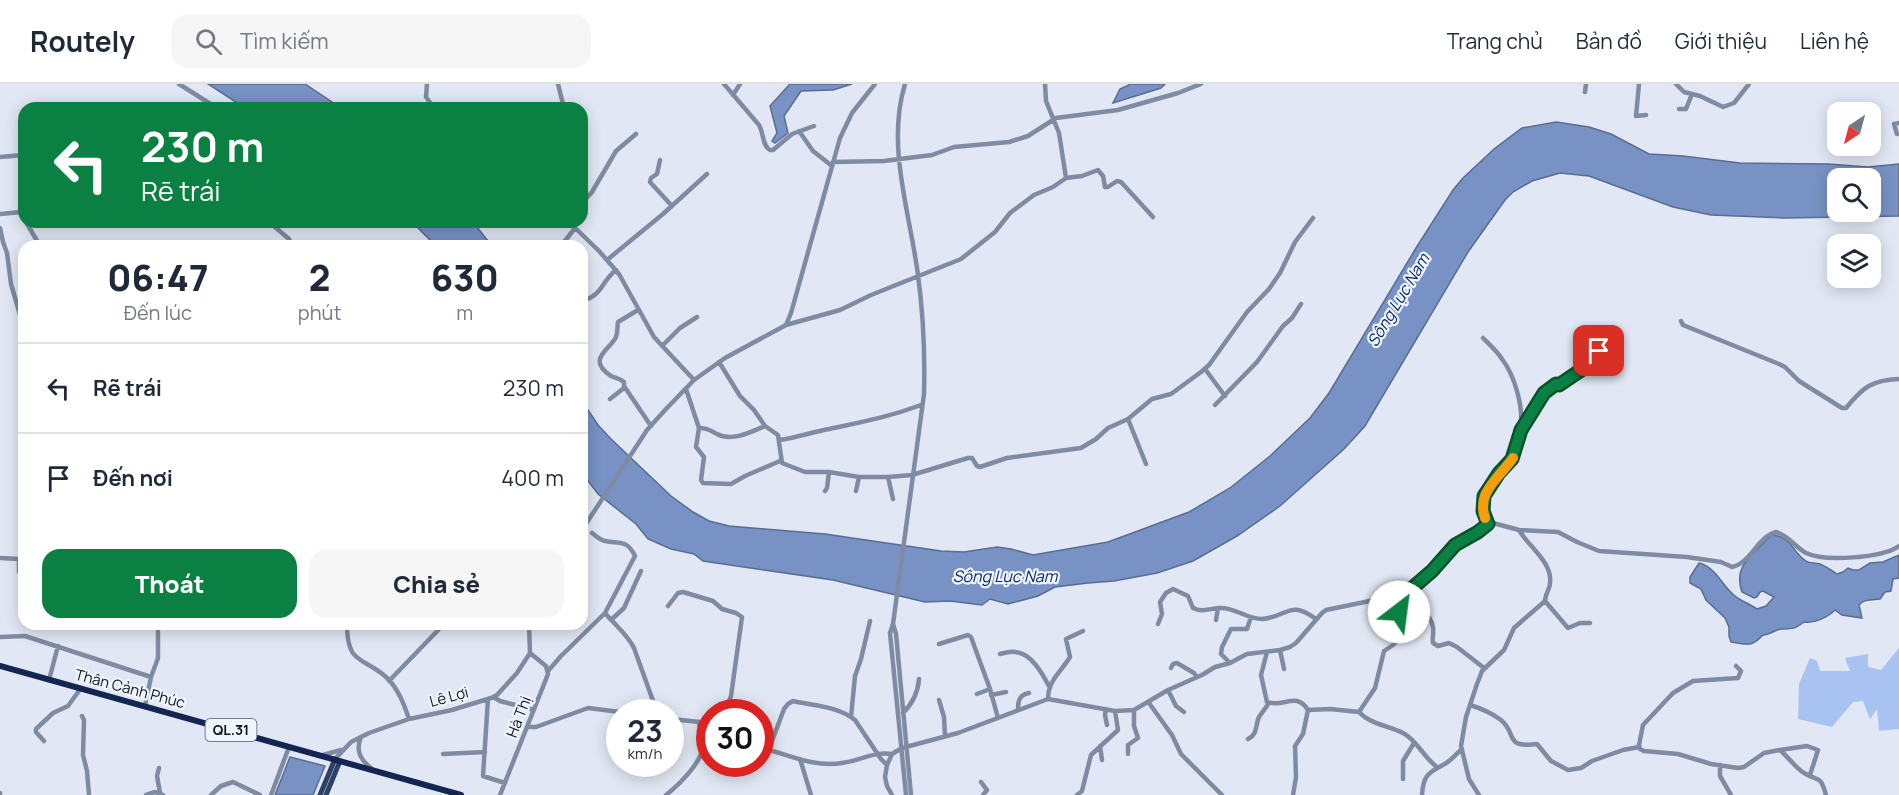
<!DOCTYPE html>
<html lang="vi">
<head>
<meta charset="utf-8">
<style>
	body { margin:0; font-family:Manrope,sans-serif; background:#f6f6f7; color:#1f2937; height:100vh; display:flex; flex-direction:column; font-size:22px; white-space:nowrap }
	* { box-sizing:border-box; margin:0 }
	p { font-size:20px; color:#747a83 }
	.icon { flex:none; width:33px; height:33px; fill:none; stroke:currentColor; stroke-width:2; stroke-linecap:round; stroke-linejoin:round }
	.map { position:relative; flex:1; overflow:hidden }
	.drawer { position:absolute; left:18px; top:156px; width:570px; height:390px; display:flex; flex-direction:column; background:#fff; border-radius:18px; box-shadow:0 3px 15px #0003 }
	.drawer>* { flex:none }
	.banner { position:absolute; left:18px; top:18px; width:570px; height:126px; border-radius:18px; box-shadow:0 3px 15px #0003; background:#0b8043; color:#fff; overflow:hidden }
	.needle { width:39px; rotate:216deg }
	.tools { position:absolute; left:1827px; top:18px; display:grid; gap:12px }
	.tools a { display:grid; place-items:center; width:54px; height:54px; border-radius:12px; background:#fff; box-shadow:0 3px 15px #0003; font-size:30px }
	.speed { position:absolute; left:606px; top:615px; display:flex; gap:12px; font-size:30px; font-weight:700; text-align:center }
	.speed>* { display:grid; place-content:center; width:78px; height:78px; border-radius:50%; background:#fff; box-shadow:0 3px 15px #0003; line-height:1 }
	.speed small { font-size:15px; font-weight:400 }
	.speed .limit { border:9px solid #d22; background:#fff; color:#111 }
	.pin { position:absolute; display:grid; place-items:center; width:51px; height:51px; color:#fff; margin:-26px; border-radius:12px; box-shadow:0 3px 9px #0006 }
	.me { position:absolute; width:66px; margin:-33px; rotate:30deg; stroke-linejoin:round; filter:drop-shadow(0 0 4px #0008) }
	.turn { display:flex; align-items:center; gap:21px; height:126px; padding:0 24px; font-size:27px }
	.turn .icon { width:78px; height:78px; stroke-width:2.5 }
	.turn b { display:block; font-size:42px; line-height:51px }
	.eta { display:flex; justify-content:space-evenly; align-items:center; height:102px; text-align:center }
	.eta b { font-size:36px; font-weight:800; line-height:42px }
	.action { display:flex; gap:12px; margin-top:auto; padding:12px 24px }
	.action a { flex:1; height:69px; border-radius:18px; background:#0b8043; color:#fff; font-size:24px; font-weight:800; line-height:69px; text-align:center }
	.action a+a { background:#f6f6f7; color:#1f2937 }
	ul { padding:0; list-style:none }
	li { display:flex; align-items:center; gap:18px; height:90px; padding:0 24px; border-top:2px solid #e0e1e3 }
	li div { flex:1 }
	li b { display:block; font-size:22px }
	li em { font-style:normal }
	header { display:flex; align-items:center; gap:36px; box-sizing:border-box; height:84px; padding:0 30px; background:#fff; border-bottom:2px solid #e0e1e3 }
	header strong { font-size:28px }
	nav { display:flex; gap:33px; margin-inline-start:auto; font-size:21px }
	.search { width:420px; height:54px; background:#f6f6f7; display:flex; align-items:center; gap:15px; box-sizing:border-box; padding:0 21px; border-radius:18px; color:#747a83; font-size:22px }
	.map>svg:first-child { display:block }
</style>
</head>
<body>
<header>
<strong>Routely</strong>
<div class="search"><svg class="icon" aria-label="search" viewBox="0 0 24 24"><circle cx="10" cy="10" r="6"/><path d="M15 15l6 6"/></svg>Tìm kiếm</div>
<nav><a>Trang chủ</a><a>Bản đồ</a><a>Giới thiệu</a><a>Liên hệ</a></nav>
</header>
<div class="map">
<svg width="1899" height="711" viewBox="0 0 1899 711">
	<rect width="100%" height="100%" fill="#e1e7f4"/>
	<path fill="#a8c2f1" d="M 1899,564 L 1899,645 L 1879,647 L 1877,625 L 1870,635 L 1863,617 L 1853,618 L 1832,643 L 1798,635 L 1799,600 L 1810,574 L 1817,577 L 1820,587 L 1850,587 L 1845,574 L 1868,570 L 1868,583 L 1881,586 Z"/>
	<path fill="#7892c5" stroke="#596c91" stroke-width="1.5" fill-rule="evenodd" d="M 208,0 L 305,0 L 341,24 L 245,24 Z
		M 790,0 L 852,0 L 833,6 L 801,7 L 784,32 L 788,49 L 775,59 L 772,57 L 777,49 L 770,22 Z
		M 1131,0 L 1165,0 L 1161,4 L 1113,19 L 1120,5 Z
		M 1556,38 L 1589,43 L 1611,50 L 1649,70 L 1683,72 L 1740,79 L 1828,80 L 1868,83 L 1899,80 L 1899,132 L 1785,134 L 1711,131 L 1673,123 L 1589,92 L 1560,89 L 1532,97 L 1513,108 L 1505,116 L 1468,168 L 1365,342 L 1344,365 L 1280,422 L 1237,452 L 1193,477 L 1157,489 L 1114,497 L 1088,499 L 1055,503 L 1038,512 L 1008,520 L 990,515 L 982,521 L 950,517 L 925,518 L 833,496 L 703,477 L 694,470 L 671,465 L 648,455 L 636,440 L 598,410 L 582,389 L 582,317 L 598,341 L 611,355 L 671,412 L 693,428 L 709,437 L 729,442 L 825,450 L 941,467 L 964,468 L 997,463 L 1011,465 L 1033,471 L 1108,458 L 1189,428 L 1230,404 L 1270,372 L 1310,334 L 1329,309 L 1416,164 L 1453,106 L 1463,94 L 1494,65 L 1522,44 ZM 1838,94 L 1870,94 L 1870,128 L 1838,128 Z
		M 412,138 L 473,138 L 492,162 L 436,162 Z
		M 1772,451 C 1793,453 1791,467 1806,477 C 1810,480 1815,478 1820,480 C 1825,482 1831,486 1837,490 L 1843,488 L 1848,484 L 1853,486 L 1859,486 L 1870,479 L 1883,478 L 1899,471 L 1899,494 L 1893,495 L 1891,507 L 1885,508 L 1880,515 C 1872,516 1864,515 1859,521 L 1862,534 L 1842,531 L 1835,526 C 1828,533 1814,540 1804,538 C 1793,546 1794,544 1781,545 C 1774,546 1770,551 1763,551 C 1751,564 1747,560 1731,558 L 1729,552 L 1729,543 L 1725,534 L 1706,516 L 1701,505 L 1690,499 L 1690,493 L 1699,479 C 1716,483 1722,502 1735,512 C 1741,517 1750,520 1757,525 L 1766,522 L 1774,513 L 1763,507 L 1760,508 L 1757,513 L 1754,514 L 1742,508 C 1733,482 1751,473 1767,455 Z
		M 290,673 L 325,682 L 313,711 L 275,711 Z"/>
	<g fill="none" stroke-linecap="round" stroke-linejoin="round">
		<path stroke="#7f8ba2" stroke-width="4.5" d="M 179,0 L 217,24
			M 427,0 L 426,13 L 434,24
			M 558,0 L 564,24
			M 724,0 L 759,41 C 764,49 762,62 770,66 L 773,66 L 792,50 L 814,42
			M 905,0 C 886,62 910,129 918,191 C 923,228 925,273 924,310 L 893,540 L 890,549 L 906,711
			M 1045,0 L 1046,17 L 1059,49 L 1066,94
			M 1639,0 L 1636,32 L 1646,31
			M 1676,0 L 1684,8 L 1700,12 L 1723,23 L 1734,19 L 1749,0
			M 1585,8 L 1586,0
			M 733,11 L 740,0
			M 1679,25 L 1686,25 L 1692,10
			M 799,47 L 813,67 L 832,82
			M 1897,50 L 1894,40 L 1899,39
			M 0,73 L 24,71
			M 660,76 L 657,90 L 651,94 L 650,98 L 672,122
			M 833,78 L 884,77 L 932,71 L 954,63 L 1009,58 L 1028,52 L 1056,34 L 1118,26 L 1178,9 L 1201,0
			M 582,119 L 592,108 L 616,67 L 636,50
			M 0,130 L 21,128 L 24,133
			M 26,138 L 40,162
			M 269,138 L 289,155 L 292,162
			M 569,138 L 599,167 L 619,190 L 654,253 L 694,296
			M 0,144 L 3,158 L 7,169 L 11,200 L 21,234
			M 561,162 L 575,144
			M 607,176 L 663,130 L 707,90
			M 582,217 C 603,211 600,199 616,186
			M 1681,237 L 1683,241 L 1779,280 L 1785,283 L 1799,297 L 1842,324 L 1846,324 C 1863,303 1872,296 1899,295
			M 786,241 L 840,226 L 871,211 L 961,175 L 995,148 L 1010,129 L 1034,111 L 1053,103 L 1066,94 L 1082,92 L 1098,86 L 1103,92 L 1105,103 L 1108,103 L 1117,97 L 1121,98 L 1153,133
			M 1483,254 C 1489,260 1497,267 1502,275 C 1515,292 1523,322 1521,343
			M 662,262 L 680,244 L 697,233
			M 719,278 L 740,312 L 754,326 L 765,342 L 778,351 L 782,379 L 805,388 L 829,388 L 859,393 L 888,393 L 912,391 L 968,374 L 972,374 L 977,382 L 980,383 L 1007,374 L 1081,364 L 1096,355 L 1108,344 L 1128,335 L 1152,315 L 1171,310 L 1201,288 L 1209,281 L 1247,228 L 1269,205 L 1280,189 L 1295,158 L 1313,134
			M 1205,285 L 1225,312
			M 624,302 L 651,342
			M 686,305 L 699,344 L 696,363 L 704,373 L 701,396 L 703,399 L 731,400 L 745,392 L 780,377
			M 610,315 L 624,304 L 624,298 C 619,294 615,294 611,292 C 585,275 611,265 616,253 C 618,248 617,243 618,238 L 638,226
			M 1215,321 L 1257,278 L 1283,242 L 1292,234 L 1301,220
			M 1128,335 L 1146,380
			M 699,344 C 708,343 710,347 717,350 C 732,358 751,348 765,342
			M 779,356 C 796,354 812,348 829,345 C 862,338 889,333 921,321
			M 888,393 L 893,415
			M 825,407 L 827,404 L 829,388
			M 856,407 L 859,393
			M 1488,440 L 1483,427 L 1484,412 L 1499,389 L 1512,375 L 1521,346 L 1544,309 L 1556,300 L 1559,301 L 1590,280 L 1599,267 L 1608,270 L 1611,268
			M 582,446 L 647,346 L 666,325 L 694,296 L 725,274 L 786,241 L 791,229 L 840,54 L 852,29 L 875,0
			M 1519,446 C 1529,463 1553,479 1550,499 C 1550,505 1545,510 1545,517 L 1568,544 L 1580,539 L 1590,539
			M 0,474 L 19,475 L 19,488
			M 1403,512 L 1399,528 L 1397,557 L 1393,561 L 1384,567 L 1375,604 L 1359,628 C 1370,640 1389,642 1403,649 C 1417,656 1424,674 1437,683
			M 1402,517 C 1416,523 1430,527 1433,543 C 1434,548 1432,554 1433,559 L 1438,562 L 1449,559 L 1457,563 L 1484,584
			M 668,522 L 678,509 L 683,508 L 713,517 L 722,525 L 736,529 L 742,533 L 731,612 L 728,621 L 722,628
			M 605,529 C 615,541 627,550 634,564 L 657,628
			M 611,536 L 624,524 L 641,487
			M 1216,536 L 1218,524
			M 347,540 C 347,581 362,572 386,593 C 398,604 404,620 409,635
			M 893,540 L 896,550 L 911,711
			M 1158,540 L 1162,530 L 1160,518 L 1166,509 L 1173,505 L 1188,512 L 1193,524 C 1202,529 1211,524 1221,524 C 1236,524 1247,535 1262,535 C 1288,533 1289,515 1316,535
			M 0,553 L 25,552 L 151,593
			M 939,560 L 968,551 L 971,553 L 990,605 L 998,634
			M 1280,566 L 1284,585
			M 1267,568 L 1261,591 L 1267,618 C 1284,624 1296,607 1308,626 L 1330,625 L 1359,628
			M 1000,570 C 1004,569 1010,567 1015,568 C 1031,569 1042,589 1049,602
			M 1230,579 L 1221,570 L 1222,563 L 1231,545 L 1247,545 L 1251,533
			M 1736,582 L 1741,587 L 1738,594 L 1693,597 L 1673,609 L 1643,641 L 1639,661 L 1640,665 L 1644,667 L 1678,670 L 1711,680 L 1738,684 L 1744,683 L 1764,669 L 1780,666 C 1786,671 1798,686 1804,689 C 1819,698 1820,690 1826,711
			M 1171,584 L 1173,580 L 1177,579 L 1194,589 L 1197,593
			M 548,587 L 561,572 L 605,529 L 635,472 C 627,455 619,460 605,457 C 600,456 596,452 592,449
			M 49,596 L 58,562
			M 389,597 L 444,540
			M 1168,606 L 1176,622 L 1184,628
			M 977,610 L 990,605
			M 991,611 L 1006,608
			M 493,613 L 500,617 L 534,626
			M 488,615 L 483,692 L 505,699
			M 1048,615 C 1048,596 1061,588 1070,573 L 1066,555 L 1083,547
			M 939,616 L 944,633 L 945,652
			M 1149,619 L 1172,651 L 1181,670 L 1222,711
			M 1470,621 C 1480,624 1493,630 1501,636 C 1518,650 1503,664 1537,660 L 1551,677 L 1568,686 L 1581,684 L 1592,677 L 1623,666 L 1639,663
			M 145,622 L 151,593 L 158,574 L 158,540
			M 1106,625 L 1105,631 L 1107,641
			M 1018,626 C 1018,617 1019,611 1029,609
			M 903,629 C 913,619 918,609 919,595
			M 82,632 L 84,636 L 83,671 L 87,687 L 89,711
			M 851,633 L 855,592 L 861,575 L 870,537
			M 670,635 L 710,639
			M 528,643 L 536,643 L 588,624 L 620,628
			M 361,653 C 355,667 361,676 371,684
			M 1248,655 C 1258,650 1255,642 1259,633 C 1262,628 1266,624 1268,620
			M 44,657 L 36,648 L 36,645 L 53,629 L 68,622 L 81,604
			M 1100,662 L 1102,676
			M 760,663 C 786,670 815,684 842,679 C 858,677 875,667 892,670
			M 769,665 L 784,625 L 788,620 L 793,617 C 814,622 838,622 855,636 L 881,675 L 887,681
			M 1780,666 L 1807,662 L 1818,666 L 1810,691
			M 443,670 L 485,668
			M 1128,670 L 1128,661 L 1138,654 L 1134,642 L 1134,626
			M 323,671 L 341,666
			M 335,675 L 351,658 L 369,649 L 409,635 L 452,626 L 491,614 L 497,611 L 517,589 L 530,569 L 529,540
			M 800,675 L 811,711
			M 1720,681 L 1720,692 L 1731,711
			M 159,684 L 157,692 L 160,709
			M 1403,695 L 1403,677 L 1414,659
			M 981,698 L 987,706 L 983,711
			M 0,709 L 0,711
			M 146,711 L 155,708 L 163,711
			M 211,711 L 221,702 L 233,698 L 260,711
			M 271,711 L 289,663
			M 500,711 L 548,590 L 546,582 L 530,569
			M 666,711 C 679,701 702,678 703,662 C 703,654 699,646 699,638
			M 892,711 L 887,702 L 885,693 L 887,681 L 892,670 L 902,664 L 958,649 L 1048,615 L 1115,627 L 1134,626 L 1168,606 L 1202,591 L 1215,583 L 1230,579 L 1247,570 L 1280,566 L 1290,563 L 1296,559 L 1322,529 L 1326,526 L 1394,512 L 1403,512 L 1409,508 L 1432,487 L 1455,461 L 1493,439 L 1519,446 L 1558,448 L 1577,458 L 1599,467 L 1687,473 L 1721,478 L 1732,483 C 1751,479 1757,453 1776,448 C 1788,451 1795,463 1806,469 C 1825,478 1882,474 1899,462
			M 1077,711 L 1082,707 L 1091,671 L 1118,646 L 1115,627
			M 1293,711 L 1296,693 L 1295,662 L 1303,650 L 1308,626
			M 1422,711 C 1423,693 1427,689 1443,681 C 1450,678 1456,670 1462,665
			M 1479,711 L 1469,695 L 1461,662 L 1466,633 L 1477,600 L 1482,587 L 1504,566 L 1514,544 L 1545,517"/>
		<path stroke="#2d4167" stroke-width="5" d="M 320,711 L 335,675
			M 326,711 L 340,677"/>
		<path stroke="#122651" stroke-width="6" d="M 0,582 L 461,711"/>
	</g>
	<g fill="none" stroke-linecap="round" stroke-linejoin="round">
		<g stroke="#07532c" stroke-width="15">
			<path id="route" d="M 1399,528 L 1403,512 L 1432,487 L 1455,461 L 1478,448 L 1488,440 L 1483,427 L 1484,412 L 1499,389 L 1512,375 L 1521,346 L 1544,309 L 1556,300 L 1559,301 L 1590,280 L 1599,267"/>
		</g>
		<use href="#route" stroke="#0b8043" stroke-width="10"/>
		<path stroke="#f59e0b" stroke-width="10" d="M 1485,434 C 1476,408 1500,393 1513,374"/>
	</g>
	<g text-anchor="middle" stroke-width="4.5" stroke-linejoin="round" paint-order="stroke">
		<rect fill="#eff5ff" stroke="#54575d" stroke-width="1.5" x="205.5" y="635" width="51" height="22" rx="4.5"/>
		<g font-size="14" font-weight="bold" fill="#111318">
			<text x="231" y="651">QL.31</text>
		</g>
		<g font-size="15" fill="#111318" stroke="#eff5ff">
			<text transform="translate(130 605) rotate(15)" y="5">Thân Cảnh Phúc</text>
			<text transform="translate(449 613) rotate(-15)" y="5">Lê Lợi</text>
			<text transform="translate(519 633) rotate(-69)" y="5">Hà Thị</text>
		</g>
		<g font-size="16" font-style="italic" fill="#0b2763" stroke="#eff5ff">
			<text transform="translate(1398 216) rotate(-59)" y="6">Sông Lục Nam</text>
			<text x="1005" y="498">Sông Lục Nam</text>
		</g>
	</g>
</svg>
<div class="tools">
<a><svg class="needle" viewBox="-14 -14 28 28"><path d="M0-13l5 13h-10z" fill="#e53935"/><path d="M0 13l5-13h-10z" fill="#747a83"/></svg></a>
<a><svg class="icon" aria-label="search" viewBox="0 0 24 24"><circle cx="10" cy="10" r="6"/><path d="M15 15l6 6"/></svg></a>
<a><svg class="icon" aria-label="layers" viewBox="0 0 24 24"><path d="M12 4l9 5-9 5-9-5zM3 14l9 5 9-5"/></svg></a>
</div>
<div class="speed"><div>23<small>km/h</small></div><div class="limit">30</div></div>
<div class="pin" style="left:1599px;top:267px;background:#d93025"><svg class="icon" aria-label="arrive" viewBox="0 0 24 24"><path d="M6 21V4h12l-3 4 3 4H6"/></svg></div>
<svg class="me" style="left:1399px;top:528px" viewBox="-20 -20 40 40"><circle r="19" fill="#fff"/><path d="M0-13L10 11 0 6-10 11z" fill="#0b8043"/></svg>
<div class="banner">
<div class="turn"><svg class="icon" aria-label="left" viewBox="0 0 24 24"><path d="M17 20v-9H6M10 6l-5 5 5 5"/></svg><div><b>230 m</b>Rẽ trái</div></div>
</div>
<section class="drawer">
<div class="eta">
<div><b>06:47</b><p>Đến lúc</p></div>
<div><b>2</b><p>phút</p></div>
<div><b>630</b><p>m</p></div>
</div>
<ul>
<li><svg class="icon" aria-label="left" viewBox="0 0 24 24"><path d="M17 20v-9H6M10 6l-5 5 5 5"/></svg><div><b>Rẽ trái</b></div><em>230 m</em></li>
<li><svg class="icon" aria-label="arrive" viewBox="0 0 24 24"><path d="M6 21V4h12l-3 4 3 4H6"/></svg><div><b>Đến nơi</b></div><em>400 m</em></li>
</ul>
<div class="action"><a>Thoát</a><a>Chia sẻ</a></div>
</section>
</div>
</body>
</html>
